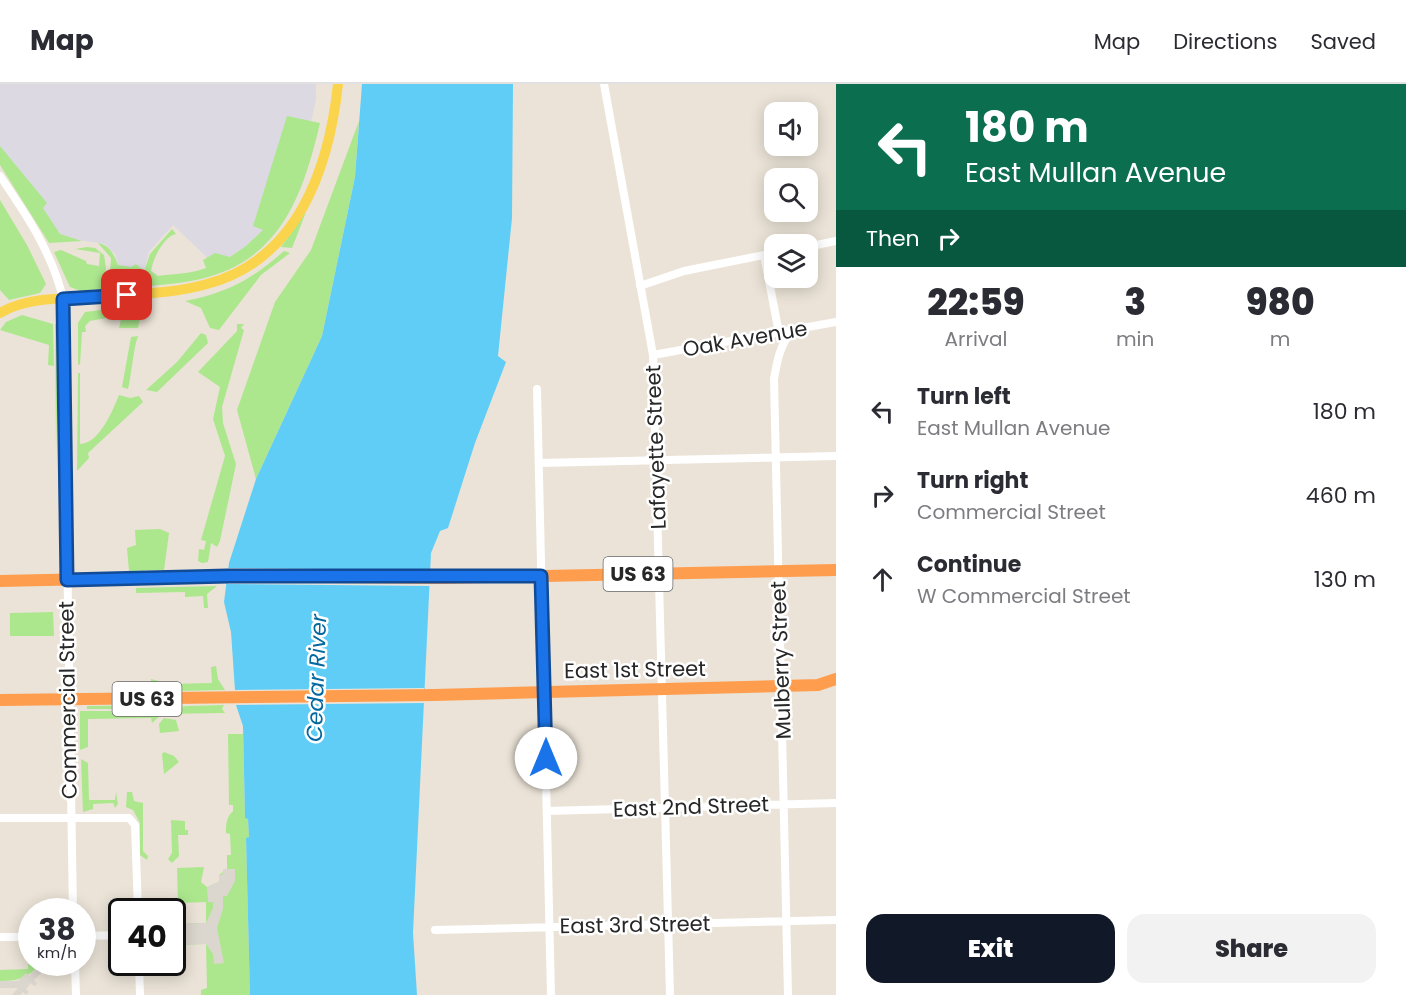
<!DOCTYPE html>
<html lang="en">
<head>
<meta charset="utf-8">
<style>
	body { margin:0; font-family:Poppins,sans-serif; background:#f2f2f3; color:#2b2b33; height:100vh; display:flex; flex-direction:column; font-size:22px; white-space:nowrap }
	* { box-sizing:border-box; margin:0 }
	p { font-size:20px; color:#7c7c81 }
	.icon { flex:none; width:33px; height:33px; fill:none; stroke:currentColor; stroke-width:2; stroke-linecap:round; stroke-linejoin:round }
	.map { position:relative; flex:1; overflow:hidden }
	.drawer { display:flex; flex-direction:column; background:#fff; width:570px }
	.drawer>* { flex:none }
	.top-card { background:#0b6e4f; color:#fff; overflow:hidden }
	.controls { position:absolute; left:764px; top:18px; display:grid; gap:12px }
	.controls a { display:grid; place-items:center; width:54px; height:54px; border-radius:12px; background:#fff; box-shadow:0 3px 15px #0003; font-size:30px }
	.speed { position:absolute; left:18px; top:814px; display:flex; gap:12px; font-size:30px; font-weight:700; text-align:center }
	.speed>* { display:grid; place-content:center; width:78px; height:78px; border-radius:50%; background:#fff; box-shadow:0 3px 15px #0003; line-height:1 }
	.speed small { font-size:15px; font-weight:400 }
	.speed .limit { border:3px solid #111; border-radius:9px; background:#fff; color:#111 }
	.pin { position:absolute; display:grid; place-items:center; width:51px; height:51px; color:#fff; margin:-26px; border-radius:12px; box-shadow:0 3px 9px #0006 }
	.me { position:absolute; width:66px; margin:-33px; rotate:0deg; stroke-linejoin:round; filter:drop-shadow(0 0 4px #0008) }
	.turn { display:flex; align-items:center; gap:21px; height:126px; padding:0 30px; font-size:27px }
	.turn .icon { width:78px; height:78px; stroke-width:2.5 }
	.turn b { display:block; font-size:42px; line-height:51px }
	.then { display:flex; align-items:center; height:57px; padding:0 30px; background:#0003; gap:12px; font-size:22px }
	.eta { display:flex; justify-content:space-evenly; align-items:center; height:102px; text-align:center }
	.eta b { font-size:36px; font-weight:800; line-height:42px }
	.primary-button { display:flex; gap:12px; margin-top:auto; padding:12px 30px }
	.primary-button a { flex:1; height:69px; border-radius:18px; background:#111827; color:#fff; font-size:24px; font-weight:800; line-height:69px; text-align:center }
	.primary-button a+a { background:#f2f2f3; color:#2b2b33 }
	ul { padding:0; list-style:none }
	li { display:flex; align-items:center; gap:18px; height:84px; padding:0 30px }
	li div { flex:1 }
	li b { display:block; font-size:22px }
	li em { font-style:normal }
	header { display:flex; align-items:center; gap:36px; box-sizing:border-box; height:84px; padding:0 30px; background:#fff; border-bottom:2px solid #e1e1e2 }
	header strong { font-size:28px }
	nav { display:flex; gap:33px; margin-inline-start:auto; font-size:21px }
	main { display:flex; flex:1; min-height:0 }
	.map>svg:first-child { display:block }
</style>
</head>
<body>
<header>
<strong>Map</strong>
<nav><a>Map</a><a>Directions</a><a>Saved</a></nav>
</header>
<main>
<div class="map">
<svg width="836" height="911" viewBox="0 0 836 911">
	<rect width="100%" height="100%" fill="#ebe3d7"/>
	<path fill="#dcd9e3" d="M 0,0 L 316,0 L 316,16 L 303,72 L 269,147 L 218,184 L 173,141 L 149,168 L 144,187 L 118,181 L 115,170 L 105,160 L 58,153 L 0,64 Z"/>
	<path fill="#ace78e" d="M 287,32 L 320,39 C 302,116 278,179 196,196 C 167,202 137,202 109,205 L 111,174 L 98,159 C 110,161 114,171 118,181 L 131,183 L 136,180 L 144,187 L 150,170 L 172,145 L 176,150 C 163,153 153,175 151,187 L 158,192 C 177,189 187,191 206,184 L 203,176 L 215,169 L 230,173 L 246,162 L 263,146 L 253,142 Z
		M 359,37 L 355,93 L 322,252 L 256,395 L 237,326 L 275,218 L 311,166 Z
		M 0,62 L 47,119 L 43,124 L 60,150 L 82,157 L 49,159 L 0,81 Z
		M 0,116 L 27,161 L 46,200 L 40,209 L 9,216 L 0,206 Z
		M 306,128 L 292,164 L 281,163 Z
		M 87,163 L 95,164 L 104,171 L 106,184 L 102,205 L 81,207 L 70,203 L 54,168 L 61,166 L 86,177 L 87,180 L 99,182 L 100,169 L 75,165 Z
		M 284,167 L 290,169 L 261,191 L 219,246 L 210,244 L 201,224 L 185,217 C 228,209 252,195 284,167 Z
		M 143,221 L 138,244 L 119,244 L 122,231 L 90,237 L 85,242 L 86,248 L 82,248 L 80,281 L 78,280 L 78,239 L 85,228 Z
		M 22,231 L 53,240 L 54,282 L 48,281 L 49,261 L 0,246 L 6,238 Z
		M 55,240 L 59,240 L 56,367 Z
		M 237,240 L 244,240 L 241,244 L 244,246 L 222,323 L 223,339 L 236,380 L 220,457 L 217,463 L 211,459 L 208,478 L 202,479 L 198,477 L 199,465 L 204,466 L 206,457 L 201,456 L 225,372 L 213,335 L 220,303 L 198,288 L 237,247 Z
		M 201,249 L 206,251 L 208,259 L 157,308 L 146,306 L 177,278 Z
		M 138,252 C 133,266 132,288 128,305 L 122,303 L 131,253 Z
		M 78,289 L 80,289 L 80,360 C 99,360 113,326 119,311 L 130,314 L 139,312 L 143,318 L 88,369 L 89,374 L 77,387 Z
		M 160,445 L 169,449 L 164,486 L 129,487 L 127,464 L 136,461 L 135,446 Z
		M 217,502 L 207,510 L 208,524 L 204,524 L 203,512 L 185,513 L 185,508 L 136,509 L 136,504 Z
		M 53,528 L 54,552 L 10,552 L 10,529 Z
		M 216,582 L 218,595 L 225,606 L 132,608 L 131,606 L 151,605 L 151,595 L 170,600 L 212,599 L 211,583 Z
		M 185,621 L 170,625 L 87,625 L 87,622 Z
		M 224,621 L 222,625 L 225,629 L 162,630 L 152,639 L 151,634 L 88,635 L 88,663 L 80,666 L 80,627 L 168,627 L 186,622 Z
		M 164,634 L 176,636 L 179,647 L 160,649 L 159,640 Z
		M 228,650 L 243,650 L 245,734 L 248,734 L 249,754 L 246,755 L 250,911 L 201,911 L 201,906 L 207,904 L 206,860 L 173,861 L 172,840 L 206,839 L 206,818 L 178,819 L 177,784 L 204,783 L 201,798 L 207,803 L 219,798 L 219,791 L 227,785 L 227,771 L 231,771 L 230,750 L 226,749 C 226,737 227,733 233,727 L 233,721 L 229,721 Z
		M 164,668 L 174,672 L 179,678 L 164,690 L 162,670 Z
		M 81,675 L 88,679 L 89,716 L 115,716 L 116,708 L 118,720 L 115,724 L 113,719 L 93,720 L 93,725 L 83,728 Z
		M 127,708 L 132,708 L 134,717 L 143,719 L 143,767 L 148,772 L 147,776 L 140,771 L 140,739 L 133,726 L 126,723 Z
		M 171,736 L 185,737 L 185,746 L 188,746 L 188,751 L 178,751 L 179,772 L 172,779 L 168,775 L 172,769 Z
		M 42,879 C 28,893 20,897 0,897 L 0,886 L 28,885 L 28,880 Z"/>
	<path fill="#dbd6ce" d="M 223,785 L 235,785 L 235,797 L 227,812 L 223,812 L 223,825 L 217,844 L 224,879 L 214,880 L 213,870 L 206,860 L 173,861 L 173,840 L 206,839 L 213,824 L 213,818 L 208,818 L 207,803 L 219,798 L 219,791 L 223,790 Z
		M 42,879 L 51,879 L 34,896 L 37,900 L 34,902 L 31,899 L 26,905 L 29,908 L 26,911 L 23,908 L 20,911 L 12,911 L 18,904 L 0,904 L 0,897 L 18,897 L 26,889 L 29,892 Z"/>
	<path fill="#60cdf7" d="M 362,0 L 513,0 L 512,134 L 498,272 L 506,278 L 475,359 L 448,444 L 440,447 L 431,469 L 413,849 L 417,911 L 250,911 L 246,754 L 249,753 L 248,735 L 245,734 L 243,642 L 236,621 L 231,548 L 224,518 L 229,479 L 256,395 L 322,252 L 355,93 Z"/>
	<path fill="#ebe3d7" d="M 228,484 L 430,486 L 430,502 L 228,500 Z
		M 424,604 L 425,619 L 233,621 L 232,606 Z"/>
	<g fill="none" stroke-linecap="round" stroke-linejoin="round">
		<path stroke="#fff" stroke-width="8" d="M 604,0 L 653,271 L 670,911
			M 0,92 C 26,130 53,170 63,215 L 73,828
			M 807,163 L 836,157
			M 764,171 L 779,249
			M 640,202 L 684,187 L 774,169
			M 653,271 L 836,238
			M 537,305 L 551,911
			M 539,379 L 836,372
			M 547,727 L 836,719
			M 0,734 L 129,734 L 135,741 L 138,828
			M 435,846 L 836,836
			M 82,852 L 122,851
			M 0,853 L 32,853
			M 75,879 L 76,911
			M 139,879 L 140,911
			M 788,911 L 774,295 C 777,277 780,260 793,246"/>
		<path stroke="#fbd44d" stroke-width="10" d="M 0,229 C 28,212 66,215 98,213 C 134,210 172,210 207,200 C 298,176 329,84 338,0"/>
		<path stroke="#ff9d4e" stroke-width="12" d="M 0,497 L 228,492 L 441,494 L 836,486
			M 0,616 L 434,611 L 818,601 L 836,595"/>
	</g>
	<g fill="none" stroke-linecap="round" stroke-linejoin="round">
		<g stroke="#114b97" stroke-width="15">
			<path id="route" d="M 127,211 L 63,215 L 67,496 L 228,492 L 541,492 L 546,674"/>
		</g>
		<use href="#route" stroke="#1a73e8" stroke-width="10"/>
	</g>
	<g text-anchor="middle" stroke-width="5" stroke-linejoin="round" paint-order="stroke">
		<g fill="#fff" stroke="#686868" stroke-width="1.5">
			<rect x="603.5" y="473" width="69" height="34" rx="4.5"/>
			<rect x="112.5" y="598" width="69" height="34" rx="4.5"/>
		</g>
		<g font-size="20" font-weight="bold" fill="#272727">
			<text x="638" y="497">US 63</text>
			<text x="147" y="622">US 63</text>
		</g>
		<g font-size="21" fill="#272727" stroke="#fff">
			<text transform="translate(745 255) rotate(-10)" y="7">Oak Avenue</text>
			<text transform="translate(656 363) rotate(-92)" y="7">Lafayette Street</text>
			<text transform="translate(781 576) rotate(-92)" y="7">Mulberry Street</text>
			<text transform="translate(635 586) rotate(-1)" y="7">East 1st Street</text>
			<text transform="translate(68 616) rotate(-91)" y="7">Commercial Street</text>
			<text transform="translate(691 723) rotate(-2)" y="7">East 2nd Street</text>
			<text transform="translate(635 841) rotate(-1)" y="7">East 3rd Street</text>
		</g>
		<g font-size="22" font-style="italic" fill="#03689f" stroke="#fff">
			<text transform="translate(316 594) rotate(-88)" y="8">Cedar River</text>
		</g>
	</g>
</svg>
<div class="controls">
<a><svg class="icon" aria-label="sound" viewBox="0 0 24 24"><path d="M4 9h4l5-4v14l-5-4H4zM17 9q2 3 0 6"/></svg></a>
<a><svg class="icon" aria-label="search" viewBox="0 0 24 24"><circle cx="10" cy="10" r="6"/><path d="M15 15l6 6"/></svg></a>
<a><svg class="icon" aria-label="layers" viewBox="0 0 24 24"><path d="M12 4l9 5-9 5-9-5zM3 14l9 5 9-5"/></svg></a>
</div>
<div class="speed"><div>38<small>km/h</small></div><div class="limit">40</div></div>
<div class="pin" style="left:127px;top:211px;background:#d93025"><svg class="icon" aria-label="arrive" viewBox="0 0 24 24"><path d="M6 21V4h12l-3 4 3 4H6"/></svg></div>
<svg class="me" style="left:546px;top:674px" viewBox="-20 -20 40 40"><circle r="19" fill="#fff"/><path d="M0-13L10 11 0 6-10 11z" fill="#1a73e8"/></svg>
</div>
<section class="drawer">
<div class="top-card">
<div class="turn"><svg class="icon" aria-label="left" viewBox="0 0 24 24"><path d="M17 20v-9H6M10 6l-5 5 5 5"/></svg><div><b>180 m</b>East Mullan Avenue</div></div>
<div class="then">Then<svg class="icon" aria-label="right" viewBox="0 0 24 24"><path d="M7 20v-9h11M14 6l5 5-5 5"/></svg></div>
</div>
<div class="eta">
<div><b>22:59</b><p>Arrival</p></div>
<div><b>3</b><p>min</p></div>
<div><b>980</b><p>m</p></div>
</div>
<ul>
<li><svg class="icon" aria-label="left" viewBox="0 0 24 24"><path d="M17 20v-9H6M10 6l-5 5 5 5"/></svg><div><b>Turn left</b><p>East Mullan Avenue</p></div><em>180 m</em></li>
<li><svg class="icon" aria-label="right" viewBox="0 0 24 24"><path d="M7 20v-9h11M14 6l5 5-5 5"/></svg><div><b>Turn right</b><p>Commercial Street</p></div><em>460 m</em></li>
<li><svg class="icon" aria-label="ahead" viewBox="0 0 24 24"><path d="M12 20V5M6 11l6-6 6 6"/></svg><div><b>Continue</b><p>W Commercial Street</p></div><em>130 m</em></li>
</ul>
<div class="primary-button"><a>Exit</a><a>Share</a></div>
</section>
</main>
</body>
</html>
